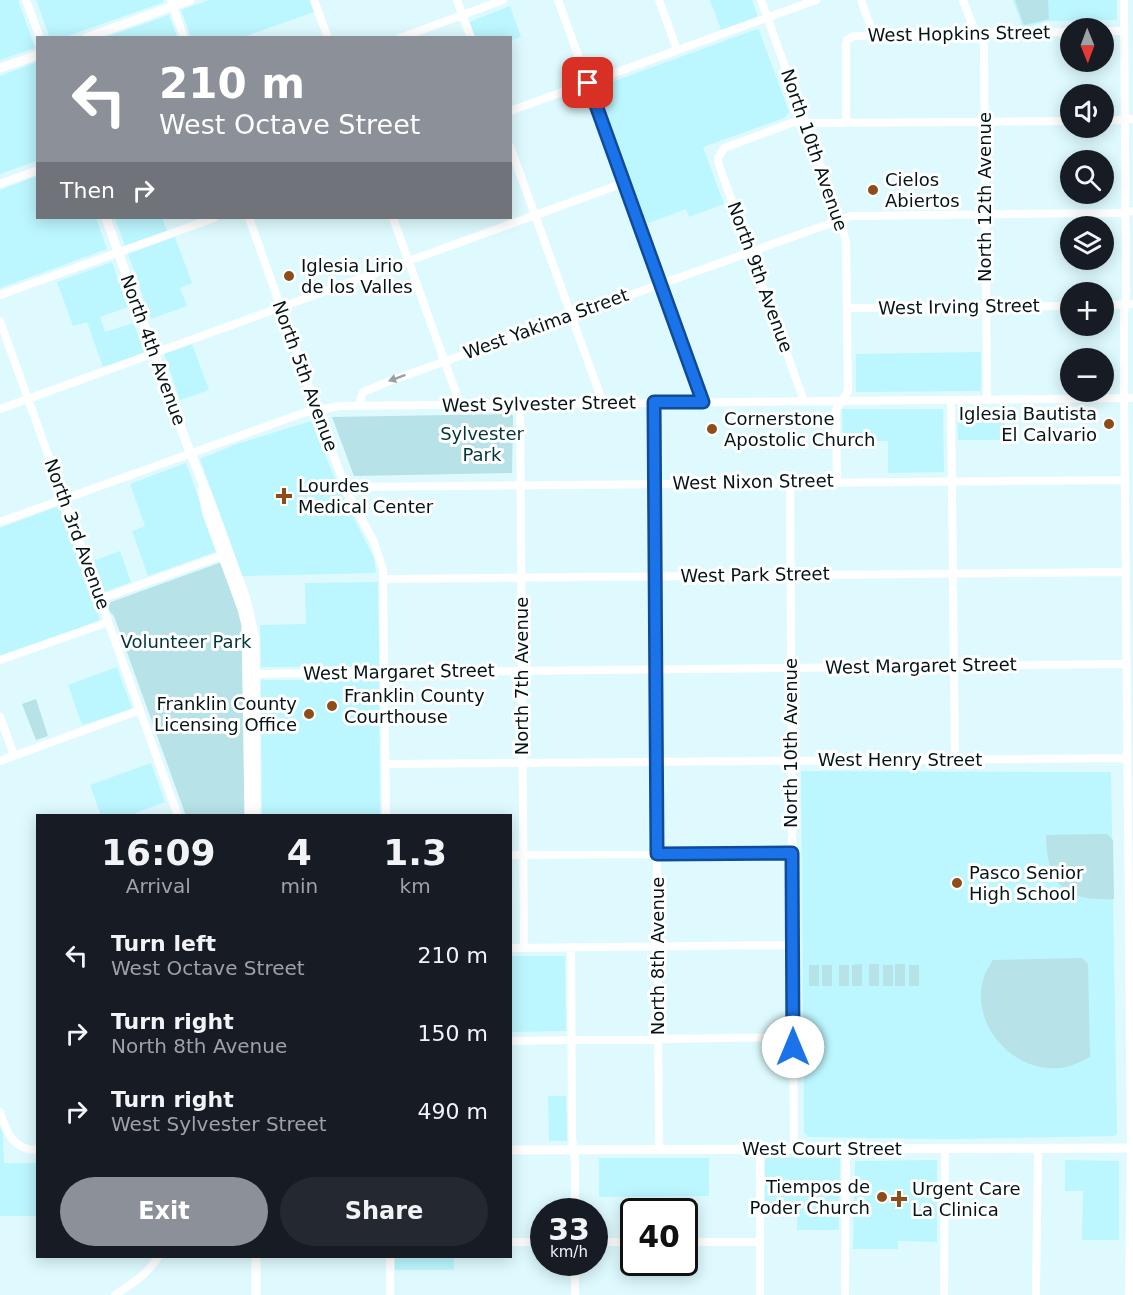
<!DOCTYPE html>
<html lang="en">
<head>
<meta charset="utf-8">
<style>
	body { margin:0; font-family:"DejaVu Sans",sans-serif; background:#242831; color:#f1f3f6; height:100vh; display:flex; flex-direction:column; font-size:22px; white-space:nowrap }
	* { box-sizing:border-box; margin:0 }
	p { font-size:20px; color:#9ea1a6 }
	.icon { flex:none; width:33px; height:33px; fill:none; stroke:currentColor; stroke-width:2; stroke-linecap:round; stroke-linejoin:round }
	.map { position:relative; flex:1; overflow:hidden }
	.sheet { position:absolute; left:36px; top:814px; width:476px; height:444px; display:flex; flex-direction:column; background:#171b24; border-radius:0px; box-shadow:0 3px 15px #0003 }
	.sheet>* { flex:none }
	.hud { position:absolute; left:36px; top:36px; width:476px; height:183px; border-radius:0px; box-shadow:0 3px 15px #0003; background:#8c9099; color:#fff; overflow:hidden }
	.needle { width:39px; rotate:179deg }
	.buttons { position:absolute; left:1060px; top:18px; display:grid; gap:12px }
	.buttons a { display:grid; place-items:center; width:54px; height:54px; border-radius:50%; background:#171b24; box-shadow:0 3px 15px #0003; font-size:30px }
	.speed { position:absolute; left:530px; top:1198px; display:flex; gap:12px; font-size:30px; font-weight:700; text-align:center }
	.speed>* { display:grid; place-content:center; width:78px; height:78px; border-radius:50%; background:#171b24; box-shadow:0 3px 15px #0003; line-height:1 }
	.speed small { font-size:15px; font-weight:400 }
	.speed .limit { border:3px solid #111; border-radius:9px; background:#fff; color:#111 }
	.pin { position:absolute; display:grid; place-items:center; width:51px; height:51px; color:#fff; margin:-26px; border-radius:12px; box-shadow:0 3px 9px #0006 }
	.me { position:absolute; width:66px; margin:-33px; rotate:0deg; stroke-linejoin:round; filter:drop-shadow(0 0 4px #0008) }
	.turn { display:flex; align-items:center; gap:21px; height:126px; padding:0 24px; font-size:27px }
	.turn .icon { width:78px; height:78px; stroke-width:2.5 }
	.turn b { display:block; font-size:42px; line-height:51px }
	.then { display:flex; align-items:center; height:57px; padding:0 24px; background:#0003; gap:12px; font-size:22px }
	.eta { display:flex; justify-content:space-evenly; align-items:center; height:102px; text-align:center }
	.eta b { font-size:36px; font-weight:600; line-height:42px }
	.primary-button { display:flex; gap:12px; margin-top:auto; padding:12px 24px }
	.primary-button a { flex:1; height:69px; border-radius:36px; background:#8c9099; color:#fff; font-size:24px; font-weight:600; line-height:69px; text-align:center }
	.primary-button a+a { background:#242831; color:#f1f3f6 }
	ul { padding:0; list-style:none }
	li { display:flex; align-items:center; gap:18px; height:78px; padding:0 24px }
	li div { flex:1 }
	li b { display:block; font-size:22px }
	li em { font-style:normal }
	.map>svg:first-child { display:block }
</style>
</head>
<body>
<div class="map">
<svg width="1133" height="1295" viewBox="0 0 1133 1295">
	<rect width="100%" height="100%" fill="#defafe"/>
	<path fill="#bcf6fe" d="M 0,0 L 18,0 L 35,48 L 0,60 Z
		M 36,0 L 163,0 L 164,2 L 65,37 L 50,38 Z
		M 209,0 L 310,0 L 314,12 L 243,37 L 191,37 L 181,10 Z
		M 710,0 L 752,0 L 758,17 L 721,30 Z
		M 1013,0 L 1117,0 L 1117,20 L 1047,21 L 1023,28 Z
		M 510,6 L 521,37 L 510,41 L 510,38 L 475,37 L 469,22 Z
		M 169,15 L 177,37 L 106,37 Z
		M 757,29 L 759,30 L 789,112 L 784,118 L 703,147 L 724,204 L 689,217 L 686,209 L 649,223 L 644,220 L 598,87 Z
		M 37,62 L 37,161 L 0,174 L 0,76 Z
		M 37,176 L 38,218 L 96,218 L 107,249 L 0,288 L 0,190 Z
		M 115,218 L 162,218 L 167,231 L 125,246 Z
		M 175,237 L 192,283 L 180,288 L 187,306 L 151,319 L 128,254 Z
		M 112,262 L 128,307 L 100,317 L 105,332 L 133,323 L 145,353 L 103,367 L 87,322 L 73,326 L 57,282 Z
		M 192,344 L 209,390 L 180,400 L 164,354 Z
		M 981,352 L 981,391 L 856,392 L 856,354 Z
		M 957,408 L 1005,408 L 1005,440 L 958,440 Z
		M 842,409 L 943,409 L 944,472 L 888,473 L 888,441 L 843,441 Z
		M 311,421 L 341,493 L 374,558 L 376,573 L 242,576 L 200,459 L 237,444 Z
		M 186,463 L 218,551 L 148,576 L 132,531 L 145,526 L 130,484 Z
		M 59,506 L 100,621 L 0,656 L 0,528 Z
		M 120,551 L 131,582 L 104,592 L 93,561 Z
		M 378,582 L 379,666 L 261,667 L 260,625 L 306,624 L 305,583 Z
		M 117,667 L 132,709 L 82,725 L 68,685 Z
		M 261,680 L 379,680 L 380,816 L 262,816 Z
		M 151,763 L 165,802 L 128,816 L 101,816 L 90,785 Z
		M 801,771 L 1111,772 L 1117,1133 L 1115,1136 L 947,1139 L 809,1137 L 804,1133 Z
		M 510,956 L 565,956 L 566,1031 L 510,1032 Z
		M 548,1096 L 566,1096 L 567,1141 L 549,1141 Z
		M 0,1127 L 3,1135 L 4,1163 L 37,1163 L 37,1216 L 0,1216 Z
		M 765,1157 L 840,1158 L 839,1230 L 797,1230 L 797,1212 L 765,1212 Z
		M 599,1158 L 709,1158 L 709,1196 L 599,1197 Z
		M 937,1160 L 937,1242 L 898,1241 L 898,1249 L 853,1249 L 855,1161 Z
		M 1065,1160 L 1119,1161 L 1119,1240 L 1082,1240 L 1083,1191 L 1065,1191 Z
		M 395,1257 L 454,1257 L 454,1270 L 395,1270 Z"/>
	<path fill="#b7e2e8" d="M 1015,0 L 1048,0 L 1049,19 L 1024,25 Z
		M 511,414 L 513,416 L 512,473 L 354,476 L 332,417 Z
		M 222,562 L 244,626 L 246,816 L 186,816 L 114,616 L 110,612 L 108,606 L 111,602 Z
		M 36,699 L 48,736 L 36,740 L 22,704 Z
		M 1107,834 L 1113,840 L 1114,899 C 1064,902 1047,884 1046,835 Z
		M 1082,958 L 1088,964 L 1090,1057 C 1080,1062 1070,1067 1060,1068 C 1012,1073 969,1023 984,977 C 986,971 990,965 993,960 Z
		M 862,964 L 862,986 L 852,986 L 852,965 Z
		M 869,964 L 879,964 L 879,986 L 869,986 Z
		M 895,964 L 905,964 L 905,986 L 895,986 Z
		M 809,965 L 819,965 L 819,986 L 809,986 Z
		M 822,965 L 832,965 L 832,986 L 822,986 Z
		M 839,965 L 849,965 L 849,986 L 839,986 Z
		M 883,965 L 893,965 L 893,986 L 883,986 Z
		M 909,965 L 919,965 L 919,986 L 909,986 Z"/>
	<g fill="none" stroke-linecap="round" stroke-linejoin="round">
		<path stroke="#fff" stroke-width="8" d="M 26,0 L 40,38
			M 171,0 L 184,38
			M 314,0 L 328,38
			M 457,0 L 471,38
			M 558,0 L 703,402
			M 659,0 L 677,50
			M 761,0 L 840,220 L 846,242 L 848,391 L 836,410 L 837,482
			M 861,0 L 871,28 L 872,36
			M 963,0 L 972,24 L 983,40 L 984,47 L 987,399
			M 1124,0 L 1126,295 L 1124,314 L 1124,389 L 1131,1148 L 1129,1295
			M 1104,31 L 1124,31
			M 400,38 L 503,0
			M 510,111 L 816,0
			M 1104,121 L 1133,119
			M 846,123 L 846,47 L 847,40 L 854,36 L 1071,32
			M 510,146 L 603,403
			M 0,184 L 38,170
			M 249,218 L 334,457 L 349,496 L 374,542 L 383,570 L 386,816
			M 393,218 L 460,404
			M 0,295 L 214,218
			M 1104,305 L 1133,304
			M 848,308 L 1071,306
			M 0,321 L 178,816
			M 951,400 L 955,759
			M 804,401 L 719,165 L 718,158 L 724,148 L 794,122 L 818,123 L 1071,121
			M 654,402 L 659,1149
			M 520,404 L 524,948
			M 359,405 L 363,392 L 390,381 L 851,216 L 1113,213 L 1133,211
			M 0,409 L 624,183
			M 790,482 L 794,1149
			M 346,487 L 1125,480
			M 0,522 L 303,413 L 340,406 L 1133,398
			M 384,579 L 1125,572
			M 100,599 L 226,554
			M 0,660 L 108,622
			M 252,674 L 1126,664
			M 0,717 L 14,755
			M 0,761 L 140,710
			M 386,764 L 1127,758
			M 510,855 L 792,853
			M 571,947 L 572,1138 L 575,1162 L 575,1212
			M 510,948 L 793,945
			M 510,1041 L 793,1037
			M 0,1112 C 7,1132 12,1150 38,1150
			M 510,1242 L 543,1242
			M 594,1242 L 633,1242
			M 684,1242 L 760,1242
			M 390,1257 L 390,1295
			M 115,1295 C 131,1284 148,1274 158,1257
			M 575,1295 L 575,1263
			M 760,1295 L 760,1149
			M 845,1295 L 846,1149
			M 944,1295 L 945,1149
			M 1036,1295 L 1038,1149"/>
		<path stroke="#fff" stroke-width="9" d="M 86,38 L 190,0
			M 0,68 L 38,55
			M 106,218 L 187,444 L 214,511 L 246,599 L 255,638 L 256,816
			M 202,490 L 207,514 L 242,609 L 246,625 L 249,816
			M 510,1150 L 1133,1148
			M 256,1257 L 256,1295"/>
	</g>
	<defs><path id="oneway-solid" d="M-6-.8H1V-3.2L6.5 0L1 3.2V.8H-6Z" transform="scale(1.5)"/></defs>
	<use fill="#9ba1a2" href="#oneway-solid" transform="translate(397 378) rotate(160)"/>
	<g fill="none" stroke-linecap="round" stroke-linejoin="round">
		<g stroke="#114b97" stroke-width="15">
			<path id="route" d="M 588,83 L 703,402 L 654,402 L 657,854 L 792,853 L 793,1047"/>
		</g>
		<use href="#route" stroke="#1a73e8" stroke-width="10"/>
	</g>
	<g fill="#8e4d18" stroke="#fff" stroke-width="2">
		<circle cx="873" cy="190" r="6"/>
		<circle cx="289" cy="276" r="6"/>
		<circle cx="1109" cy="424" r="6"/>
		<circle cx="712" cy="429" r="6"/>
		<path d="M281 487h6v6h6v6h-6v6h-6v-6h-6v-6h6z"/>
		<circle cx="332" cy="706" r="6"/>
		<circle cx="309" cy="714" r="6"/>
		<circle cx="957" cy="883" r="6"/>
		<circle cx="882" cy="1197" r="6"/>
		<path d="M896 1190h6v6h6v6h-6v6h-6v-6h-6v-6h6z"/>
	</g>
	<g text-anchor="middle" stroke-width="6" stroke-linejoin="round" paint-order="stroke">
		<g font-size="18" fill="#041517" stroke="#fff">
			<text transform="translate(959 34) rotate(-1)" y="6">West Hopkins Street</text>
			<text transform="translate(814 150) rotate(71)" y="6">North 10th Avenue</text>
			<text transform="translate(985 197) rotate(-90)" y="6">North 12th Avenue</text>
			<text transform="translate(760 277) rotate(70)" y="6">North 9th Avenue</text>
			<text transform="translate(959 307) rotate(-1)" y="6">West Irving Street</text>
			<text transform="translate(546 324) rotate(-20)" y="6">West Yakima Street</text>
			<text transform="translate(153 350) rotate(70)" y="6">North 4th Avenue</text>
			<text transform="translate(305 376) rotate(70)" y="6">North 5th Avenue</text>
			<text transform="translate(539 404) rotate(-1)" y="6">West Sylvester Street</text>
			<text transform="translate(753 482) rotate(-1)" y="6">West Nixon Street</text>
			<text transform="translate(77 534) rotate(70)" y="6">North 3rd Avenue</text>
			<text transform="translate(755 575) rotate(-1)" y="6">West Park Street</text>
			<text transform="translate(921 666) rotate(-1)" y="6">West Margaret Street</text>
			<text transform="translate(399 672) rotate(-1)" y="6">West Margaret Street</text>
			<text transform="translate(522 676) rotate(-90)" y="6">North 7th Avenue</text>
			<text transform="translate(791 743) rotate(-90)" y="6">North 10th Avenue</text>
			<text x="900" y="766">West Henry Street</text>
			<text transform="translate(658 956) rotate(-90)" y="6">North 8th Avenue</text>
			<text x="822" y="1155">West Court Street</text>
		</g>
		<g font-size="18" fill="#041517" stroke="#fff" text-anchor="start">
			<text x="885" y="186">Cielos<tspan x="885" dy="21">Abiertos</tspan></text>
			<text x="301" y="272">Iglesia Lirio<tspan x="301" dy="21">de los Valles</tspan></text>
			<text x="1097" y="420" text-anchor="end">Iglesia Bautista<tspan x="1097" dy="21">El Calvario</tspan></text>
			<text x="724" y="425">Cornerstone<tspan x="724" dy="21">Apostolic Church</tspan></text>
			<text x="298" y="492">Lourdes<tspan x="298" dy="21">Medical Center</tspan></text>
			<text x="344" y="702">Franklin County<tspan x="344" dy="21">Courthouse</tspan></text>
			<text x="297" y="710" text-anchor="end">Franklin County<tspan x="297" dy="21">Licensing Office</tspan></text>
			<text x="969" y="879">Pasco Senior<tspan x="969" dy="21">High School</tspan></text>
			<text x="870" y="1193" text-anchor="end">Tiempos de<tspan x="870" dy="21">Poder Church</tspan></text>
			<text x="912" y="1195">Urgent Care<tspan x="912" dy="21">La Clinica</tspan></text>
		</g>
		<g font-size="18" fill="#00353b" stroke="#fff">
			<text x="482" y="440">Sylvester<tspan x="482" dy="21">Park</tspan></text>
			<text x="186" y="648">Volunteer Park</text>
		</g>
	</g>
</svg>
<div class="buttons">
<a><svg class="needle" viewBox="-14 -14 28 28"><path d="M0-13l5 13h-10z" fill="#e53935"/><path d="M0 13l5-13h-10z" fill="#9ea1a6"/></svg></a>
<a><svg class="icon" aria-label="sound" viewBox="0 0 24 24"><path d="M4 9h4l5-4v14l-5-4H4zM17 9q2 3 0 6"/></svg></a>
<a><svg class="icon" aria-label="search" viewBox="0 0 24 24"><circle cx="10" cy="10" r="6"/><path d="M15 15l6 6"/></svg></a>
<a><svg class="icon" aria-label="layers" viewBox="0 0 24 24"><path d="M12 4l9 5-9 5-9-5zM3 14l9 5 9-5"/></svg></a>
<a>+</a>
<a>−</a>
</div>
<div class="speed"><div>33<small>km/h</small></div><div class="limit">40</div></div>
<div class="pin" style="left:588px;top:83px;background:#d93025"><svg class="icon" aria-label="arrive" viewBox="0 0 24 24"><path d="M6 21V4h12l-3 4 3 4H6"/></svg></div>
<svg class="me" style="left:793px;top:1047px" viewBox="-20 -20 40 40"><circle r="19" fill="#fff"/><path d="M0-13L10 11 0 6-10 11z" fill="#1a73e8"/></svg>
<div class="hud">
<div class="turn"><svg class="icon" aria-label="left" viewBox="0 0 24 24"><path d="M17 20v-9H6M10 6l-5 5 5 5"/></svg><div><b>210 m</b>West Octave Street</div></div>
<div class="then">Then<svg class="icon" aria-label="right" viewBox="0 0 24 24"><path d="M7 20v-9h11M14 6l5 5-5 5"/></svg></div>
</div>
<section class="sheet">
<div class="eta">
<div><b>16:09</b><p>Arrival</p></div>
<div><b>4</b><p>min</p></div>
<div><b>1.3</b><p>km</p></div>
</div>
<ul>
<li><svg class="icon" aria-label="left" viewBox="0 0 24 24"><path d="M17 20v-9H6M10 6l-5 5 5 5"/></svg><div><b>Turn left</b><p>West Octave Street</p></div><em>210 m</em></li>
<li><svg class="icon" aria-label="right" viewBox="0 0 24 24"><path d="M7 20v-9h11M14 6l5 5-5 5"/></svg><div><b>Turn right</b><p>North 8th Avenue</p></div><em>150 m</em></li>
<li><svg class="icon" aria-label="right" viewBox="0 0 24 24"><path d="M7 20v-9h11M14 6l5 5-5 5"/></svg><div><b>Turn right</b><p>West Sylvester Street</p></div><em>490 m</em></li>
</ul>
<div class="primary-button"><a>Exit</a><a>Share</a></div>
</section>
</div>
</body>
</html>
